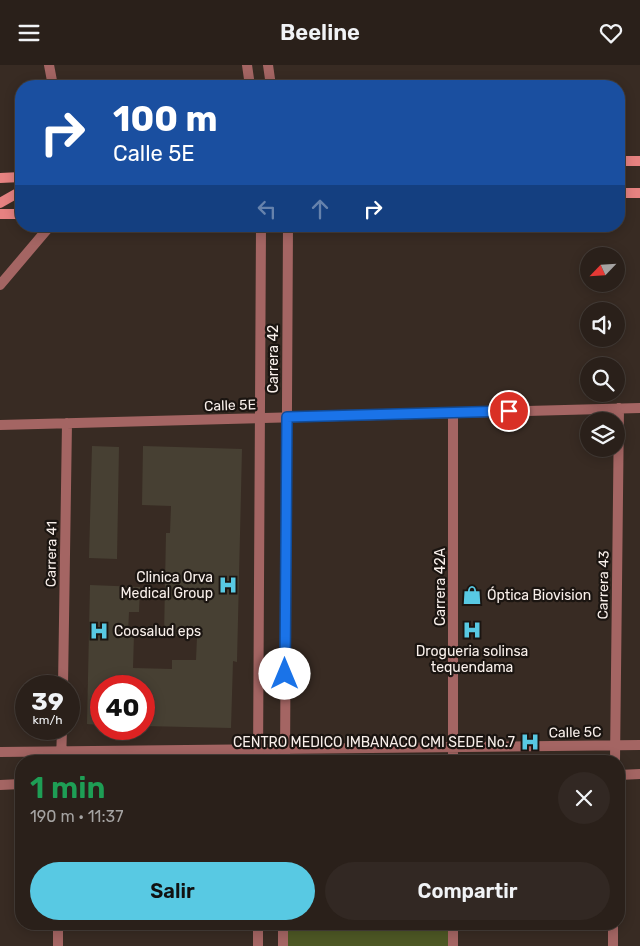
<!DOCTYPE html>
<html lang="es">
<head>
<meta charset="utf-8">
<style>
	body { margin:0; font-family:Rubik,sans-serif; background:#322823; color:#f1f3f6; height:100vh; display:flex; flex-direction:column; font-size:19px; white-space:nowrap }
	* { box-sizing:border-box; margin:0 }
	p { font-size:16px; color:#a5a3a2 }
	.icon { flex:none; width:28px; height:28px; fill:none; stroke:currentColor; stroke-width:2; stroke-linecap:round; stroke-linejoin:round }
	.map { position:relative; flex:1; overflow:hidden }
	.sheet { position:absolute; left:15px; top:690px; width:610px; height:175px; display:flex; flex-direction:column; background:#2a201a; border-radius:20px; box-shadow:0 2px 12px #0003,0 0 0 1px #463e39 }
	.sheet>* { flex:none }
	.hud { position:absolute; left:15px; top:15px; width:610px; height:152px; border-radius:20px; box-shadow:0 2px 12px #0003,0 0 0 1px #463e39; background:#1a4fa0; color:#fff; overflow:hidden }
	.needle { width:32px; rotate:245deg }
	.buttons { position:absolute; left:580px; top:182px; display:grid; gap:10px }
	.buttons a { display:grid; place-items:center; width:45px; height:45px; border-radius:50%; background:#2a201a; box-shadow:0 2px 12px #0003,0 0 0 1px #463e39; font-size:25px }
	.speed { position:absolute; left:15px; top:610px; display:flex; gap:10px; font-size:25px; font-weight:700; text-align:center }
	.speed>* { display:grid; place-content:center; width:65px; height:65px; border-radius:50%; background:#2a201a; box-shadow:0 2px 12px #0003,0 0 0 1px #463e39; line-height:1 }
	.speed small { font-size:12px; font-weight:400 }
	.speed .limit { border:8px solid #d22; background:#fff; color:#111 }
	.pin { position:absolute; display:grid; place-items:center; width:42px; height:42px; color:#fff; margin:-21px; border:2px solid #fff; border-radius:50%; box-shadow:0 1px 5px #0007 }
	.me { position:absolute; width:55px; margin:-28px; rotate:0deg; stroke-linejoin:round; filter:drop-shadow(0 0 4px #0008) }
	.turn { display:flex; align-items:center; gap:18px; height:105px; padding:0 15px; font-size:22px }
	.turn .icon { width:65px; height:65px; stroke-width:2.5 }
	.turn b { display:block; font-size:35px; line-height:42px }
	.lanes { display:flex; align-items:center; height:48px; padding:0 15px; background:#0003; justify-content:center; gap:25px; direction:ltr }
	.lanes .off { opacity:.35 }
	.round { display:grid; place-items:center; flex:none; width:52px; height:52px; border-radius:26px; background:#322823 }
	.head { display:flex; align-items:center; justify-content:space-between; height:85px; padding:0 15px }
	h1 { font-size:30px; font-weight:600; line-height:38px; color:#1e9e55 }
	.primary-button { display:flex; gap:10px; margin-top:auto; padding:10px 15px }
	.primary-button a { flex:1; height:58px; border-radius:30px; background:#58c9e3; color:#111; font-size:20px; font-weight:600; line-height:58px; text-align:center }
	.primary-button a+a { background:#322823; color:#f1f3f6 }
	header { display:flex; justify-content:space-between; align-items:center; height:65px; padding:0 15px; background:#2a201a; font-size:22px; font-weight:600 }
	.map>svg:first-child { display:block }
</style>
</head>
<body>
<header><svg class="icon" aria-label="menu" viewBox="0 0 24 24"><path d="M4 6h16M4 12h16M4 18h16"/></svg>Beeline<svg class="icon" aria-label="heart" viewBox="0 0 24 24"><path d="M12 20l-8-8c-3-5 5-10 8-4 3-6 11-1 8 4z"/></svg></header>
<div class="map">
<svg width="640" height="881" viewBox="0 0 640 881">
	<rect width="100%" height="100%" fill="#382b23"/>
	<path fill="#4d5724" d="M 283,859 L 453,859 L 453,881 L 283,881 Z"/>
	<path fill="#474033" d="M 92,381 L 119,382 L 117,494 L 89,493 Z
		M 143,381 L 242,384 L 237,597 L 233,596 L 231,663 L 144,661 L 144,621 L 101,621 L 101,660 L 87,659 L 90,520 L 140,522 L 139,547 L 129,547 L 128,569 L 134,569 L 133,603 L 172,604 L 172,595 L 196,595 L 197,572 L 164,571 L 166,468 L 170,468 L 171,441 L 142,440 Z"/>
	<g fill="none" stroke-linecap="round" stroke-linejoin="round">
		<path stroke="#a46563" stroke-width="10" d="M 49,0 L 53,21
			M 0,220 L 50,161
			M 0,360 L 640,343
			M 63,621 L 67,358
			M 0,687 L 640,680
			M 61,696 L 62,664
			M 453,696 L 453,348
			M 615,696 L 619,343
			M 619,710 L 640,709
			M 0,720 L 21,719
			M 58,881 L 58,859
			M 453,881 L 453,859
			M 613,881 L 613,859"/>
		<path stroke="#a46563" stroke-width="10" d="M 247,0 L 250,21
			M 268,0 L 271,21
			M 258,696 L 261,161
			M 285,696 L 288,161
			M 258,881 L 258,859
			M 283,881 L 283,859"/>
		<path stroke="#e68281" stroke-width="10" d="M 619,96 L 640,96
			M 0,113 L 21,112
			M 619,128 L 640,128
			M 0,138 L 21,126
			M 0,149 L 21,149"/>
	</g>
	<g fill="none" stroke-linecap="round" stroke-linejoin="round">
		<g stroke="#114b97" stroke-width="12">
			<path id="route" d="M 285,609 L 287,352 L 509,346"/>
		</g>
		<use href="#route" stroke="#1a73e8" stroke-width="9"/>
	</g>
	<defs>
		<g id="hospital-bare" transform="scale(1.5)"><path d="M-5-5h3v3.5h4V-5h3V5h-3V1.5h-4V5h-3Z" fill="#58c9e3" stroke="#1b1511" stroke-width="2.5" paint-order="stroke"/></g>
		<g id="shop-bare" transform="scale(1.5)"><path d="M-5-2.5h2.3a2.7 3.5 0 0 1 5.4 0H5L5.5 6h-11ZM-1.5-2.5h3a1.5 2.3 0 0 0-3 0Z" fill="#58c9e3" stroke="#1b1511" stroke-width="2.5" paint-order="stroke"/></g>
	</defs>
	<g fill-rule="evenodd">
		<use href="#hospital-bare" x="228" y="520"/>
		<use href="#shop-bare" x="472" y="530"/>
		<use href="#hospital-bare" x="472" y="565"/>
		<use href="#hospital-bare" x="99" y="566"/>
		<use href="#hospital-bare" x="530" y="677"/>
	</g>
	<g text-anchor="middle" stroke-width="4.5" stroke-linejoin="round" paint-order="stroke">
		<g font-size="14" fill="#f9f0eb" stroke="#1b1511">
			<text transform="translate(273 294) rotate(-90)" y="5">Carrera 42</text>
			<text transform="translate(230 340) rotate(-2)" y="5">Calle 5E</text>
			<text transform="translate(51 489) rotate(-89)" y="5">Carrera 41</text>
			<text transform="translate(603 520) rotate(-89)" y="5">Carrera 43</text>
			<text transform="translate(440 522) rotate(-90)" y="5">Carrera 42A</text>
			<text transform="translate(575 667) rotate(-1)" y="5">Calle 5C</text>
		</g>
		<g font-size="14" fill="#f9f0eb" stroke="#1b1511" text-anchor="end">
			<text x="213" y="517">Clinica Orva<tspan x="213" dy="16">Medical Group</tspan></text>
			<text x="487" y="535" text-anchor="start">Óptica Biovision</text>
			<text x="114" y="571" text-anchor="start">Coosalud eps</text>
			<text x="472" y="591" text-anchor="middle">Drogueria solinsa<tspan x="472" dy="16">tequendama</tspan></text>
			<text x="515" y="682">CENTRO MEDICO IMBANACO CMI SEDE No.7</text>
		</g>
	</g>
</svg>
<div class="buttons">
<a><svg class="needle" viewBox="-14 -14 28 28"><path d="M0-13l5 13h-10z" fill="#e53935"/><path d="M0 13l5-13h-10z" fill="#a5a3a2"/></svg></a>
<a><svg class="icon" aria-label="sound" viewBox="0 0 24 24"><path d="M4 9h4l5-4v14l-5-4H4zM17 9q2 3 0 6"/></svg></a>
<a><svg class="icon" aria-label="search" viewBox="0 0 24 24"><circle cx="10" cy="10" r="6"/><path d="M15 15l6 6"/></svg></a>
<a><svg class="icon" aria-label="layers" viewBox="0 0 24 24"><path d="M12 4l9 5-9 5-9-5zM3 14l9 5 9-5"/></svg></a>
</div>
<div class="speed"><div>39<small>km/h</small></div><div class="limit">40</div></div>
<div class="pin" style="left:509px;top:346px;background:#d93025"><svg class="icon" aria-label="arrive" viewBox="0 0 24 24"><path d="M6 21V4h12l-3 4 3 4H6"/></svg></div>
<svg class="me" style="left:285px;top:609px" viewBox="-20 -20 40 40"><circle r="19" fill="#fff"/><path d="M0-13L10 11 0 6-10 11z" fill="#1a73e8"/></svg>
<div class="hud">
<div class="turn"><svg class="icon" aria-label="right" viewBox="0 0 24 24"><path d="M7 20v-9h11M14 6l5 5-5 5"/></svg><div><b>100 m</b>Calle 5E</div></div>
<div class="lanes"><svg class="icon off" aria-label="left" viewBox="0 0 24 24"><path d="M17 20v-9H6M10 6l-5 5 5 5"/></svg><svg class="icon off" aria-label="ahead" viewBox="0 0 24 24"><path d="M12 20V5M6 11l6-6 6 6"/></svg><svg class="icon" aria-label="right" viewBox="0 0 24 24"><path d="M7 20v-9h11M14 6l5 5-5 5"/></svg></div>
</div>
<section class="sheet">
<div class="head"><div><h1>1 min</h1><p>190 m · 11:37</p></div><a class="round"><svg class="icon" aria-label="close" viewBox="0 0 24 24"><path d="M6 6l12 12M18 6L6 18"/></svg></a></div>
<div class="primary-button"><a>Salir</a><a>Compartir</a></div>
</section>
</div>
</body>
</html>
